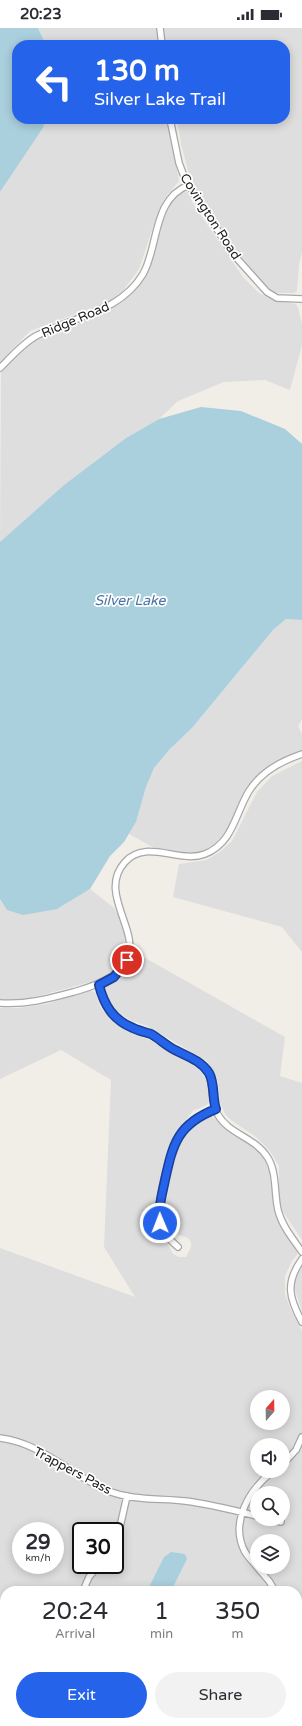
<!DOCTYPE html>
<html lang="en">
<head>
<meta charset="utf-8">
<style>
	body { margin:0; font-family:"Varela Round",sans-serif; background:#f2f2f3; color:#2b2b33; height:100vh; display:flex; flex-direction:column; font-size:15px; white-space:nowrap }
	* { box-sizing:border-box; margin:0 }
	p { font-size:13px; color:#7c7c81 }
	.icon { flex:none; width:22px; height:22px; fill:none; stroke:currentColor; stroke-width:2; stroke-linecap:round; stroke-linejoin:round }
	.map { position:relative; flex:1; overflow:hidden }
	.drawer { position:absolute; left:0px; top:1558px; width:302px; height:140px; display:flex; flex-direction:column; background:#fff; border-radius:16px 16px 0 0; box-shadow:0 2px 10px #0003 }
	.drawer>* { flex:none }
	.guide { position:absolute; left:12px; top:12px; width:278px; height:84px; border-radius:16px; box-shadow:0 2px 10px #0003; background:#2563eb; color:#fff; overflow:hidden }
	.needle { width:26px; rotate:20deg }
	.controls { position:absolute; left:250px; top:1362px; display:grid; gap:8px }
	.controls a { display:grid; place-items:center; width:40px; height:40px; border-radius:50%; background:#fff; box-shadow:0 2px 10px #0003; font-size:20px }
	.speed { position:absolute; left:12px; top:1494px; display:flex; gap:8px; font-size:20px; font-weight:700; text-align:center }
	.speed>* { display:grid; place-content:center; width:52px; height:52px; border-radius:50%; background:#fff; box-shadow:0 2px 10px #0003; line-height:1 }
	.speed small { font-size:10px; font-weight:400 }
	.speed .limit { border:2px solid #111; border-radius:6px; background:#fff; color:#111 }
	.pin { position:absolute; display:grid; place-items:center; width:34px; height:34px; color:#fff; margin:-17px; border:2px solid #fff; border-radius:50%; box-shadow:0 1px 4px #0007 }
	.me { position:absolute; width:44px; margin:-22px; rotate:359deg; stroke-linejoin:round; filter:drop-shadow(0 0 3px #0008) }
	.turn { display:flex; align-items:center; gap:14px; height:84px; padding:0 16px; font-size:18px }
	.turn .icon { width:52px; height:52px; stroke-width:2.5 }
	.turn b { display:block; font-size:28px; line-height:34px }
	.eta { display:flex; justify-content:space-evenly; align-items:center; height:68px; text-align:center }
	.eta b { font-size:24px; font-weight:600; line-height:28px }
	.cta { display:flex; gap:8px; margin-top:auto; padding:8px 16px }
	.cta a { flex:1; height:46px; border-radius:24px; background:#2563eb; color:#fff; font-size:16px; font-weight:600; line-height:46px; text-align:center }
	.cta a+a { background:#f2f2f3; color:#2b2b33 }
	.status { display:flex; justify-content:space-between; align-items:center; height:28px; padding:0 20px; background:#fff; direction:ltr }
	.status svg { height:11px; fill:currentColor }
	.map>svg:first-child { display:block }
</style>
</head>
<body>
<div class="status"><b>20:23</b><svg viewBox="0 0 49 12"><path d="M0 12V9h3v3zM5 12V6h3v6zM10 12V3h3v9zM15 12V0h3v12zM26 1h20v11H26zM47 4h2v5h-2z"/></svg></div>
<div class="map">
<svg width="302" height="1698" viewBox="0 0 302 1698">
	<rect width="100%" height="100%" fill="#f1eee8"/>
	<path fill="#dfdede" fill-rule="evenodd" d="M 38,0 L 157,0 L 159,17 L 46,17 Z
		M 164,0 L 302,0 L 302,224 L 299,237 L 297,263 L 294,265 L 277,265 L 267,260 L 234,221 L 192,157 L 181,116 L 177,91 L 285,91 L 285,17 L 166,17 Z
		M 46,91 L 168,91 L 179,153 L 165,170 L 152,202 L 139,241 L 122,264 L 105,275 L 30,303 L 0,334 L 0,164 L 43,100 Z
		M 183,163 L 189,165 L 192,174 L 243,249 L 259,265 L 275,272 L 296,276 L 298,280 L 302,296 L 302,317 L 290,362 L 265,352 L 224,354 L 178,373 L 159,391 L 126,410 L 64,457 L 0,514 L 1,344 L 26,318 L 38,310 L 108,282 L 132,266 L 146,246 L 156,206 L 174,168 Z
		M 286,591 L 302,592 L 302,691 L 298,698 L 302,706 L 302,723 L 286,728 L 269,739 L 253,754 L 239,777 L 226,806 L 213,818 L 200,825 L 184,828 L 160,823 L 129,806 L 136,794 L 146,759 L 154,740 L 170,721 L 192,700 L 273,602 Z
		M 302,733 L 302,924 L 282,899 L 173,869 L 179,836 L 207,832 L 221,823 L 232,813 L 257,764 L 272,748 Z
		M 90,861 L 113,879 L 122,892 L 125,904 L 124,923 L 119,936 L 112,946 L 98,952 L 42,967 L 18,973 L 0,971 L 0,871 L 7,882 L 57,881 Z
		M 133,923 L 285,1009 L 280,1048 L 302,1055 L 302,1212 L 282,1182 L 279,1166 L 279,1138 L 270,1123 L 256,1109 L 231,1092 L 225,1086 L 219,1072 L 218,1054 L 207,1033 L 147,998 L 130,992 L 115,982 L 104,965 L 104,957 L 127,940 Z
		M 87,962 L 95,964 L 101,980 L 118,997 L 139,1006 L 195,1037 L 204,1048 L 209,1060 L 210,1073 L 207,1077 L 193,1083 L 174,1107 L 156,1172 L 156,1194 L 173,1226 L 179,1229 L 186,1229 L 191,1219 L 191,1214 L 188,1210 L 170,1204 L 165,1192 L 166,1176 L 174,1129 L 181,1107 L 192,1096 L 203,1088 L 210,1086 L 226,1100 L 257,1119 L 265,1131 L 270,1147 L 273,1175 L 279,1195 L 297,1223 L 297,1227 L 292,1233 L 285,1248 L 285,1266 L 290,1280 L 302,1303 L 302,1698 L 0,1698 L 0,1220 L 135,1269 L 104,1219 L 111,1052 L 61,1022 L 0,1051 L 0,980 L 18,980 L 47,976 ZM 257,1369 L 283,1369 L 283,1395 L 257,1395 ZM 257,1417 L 283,1417 L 283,1443 L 257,1443 ZM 257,1465 L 283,1465 L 283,1491 L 257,1491 ZM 21,1503 L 55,1503 L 55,1537 L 21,1537 ZM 81,1503 L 115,1503 L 115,1537 L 81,1537 ZM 257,1513 L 283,1513 L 283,1539 L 257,1539 ZM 5,1563 L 297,1563 L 297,1693 L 5,1693 Z
		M 302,1238 L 302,1284 L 294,1259 L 294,1251 Z"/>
	<path fill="#aacfdd" d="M 0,0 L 38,0 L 46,17 L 17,17 L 17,91 L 46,91 L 43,100 L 0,164 Z
		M 201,379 L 241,383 L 285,401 L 302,416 L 302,592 L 286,591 L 273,602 L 192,700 L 170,721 L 154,740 L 146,759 L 136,794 L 124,814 L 110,828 L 90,861 L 57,881 L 23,887 L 7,882 L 0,871 L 0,514 L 64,457 L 126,410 L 159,391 Z
		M 171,1524 L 185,1526 L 187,1531 L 171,1563 L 147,1563 L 164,1529 Z"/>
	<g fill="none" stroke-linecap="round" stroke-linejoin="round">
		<g stroke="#a8a8a8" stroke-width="8">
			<path id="street" d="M 160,0 L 162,17
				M 170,91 L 179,135 L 185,151 L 232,225 L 267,264 L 277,270 L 302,271
				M 0,340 C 11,329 22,316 36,308 C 73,288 120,285 143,246 C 159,218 152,171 189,157
				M 99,957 C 108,994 119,992 149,1006 C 159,1010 166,1017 175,1022 C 185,1028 196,1030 204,1038 C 216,1053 209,1071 218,1087 C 230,1107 255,1109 268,1130 C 277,1145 274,1165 278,1182 C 282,1198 293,1211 302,1224
				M 0,975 C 27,977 51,970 77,963 C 186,932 86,877 125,834 C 146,810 179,836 205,826 C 233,815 235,786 249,763 C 261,744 281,733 302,726
				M 178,1219 C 170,1212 163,1205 160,1194 C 155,1176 171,1118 183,1103 C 191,1092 203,1086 216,1081
				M 302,1231 C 285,1255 289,1270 302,1294
				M 0,1410 C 41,1415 70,1446 106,1462 C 132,1473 159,1470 185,1473 C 210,1476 233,1482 257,1488
				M 283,1436 L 296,1422 L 302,1409
				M 269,1491 L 281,1494
				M 115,1511 L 119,1503 L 127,1468
				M 257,1539 C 253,1534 248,1529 245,1524 C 229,1494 250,1461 273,1443
				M 257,1539 L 269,1553 L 275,1563
				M 83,1563 L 89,1549 L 99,1537
				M 297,1643 L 302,1694
				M 0,1673 L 5,1668
				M 0,1674 L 5,1680
				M 17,1693 L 24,1698
				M 218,1693 L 234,1698
				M 272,1698 L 281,1697 L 293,1693"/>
		</g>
		<use href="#street" stroke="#fff" stroke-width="5.5"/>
	</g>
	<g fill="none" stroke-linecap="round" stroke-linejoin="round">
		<g stroke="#184099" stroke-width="10">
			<path id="route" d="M 127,932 L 114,949 L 99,957 C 104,977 113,992 133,1000 C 139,1003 145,1004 151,1006 C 160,1011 167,1019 177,1023 C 189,1029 201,1033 209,1045 C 215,1056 212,1070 216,1081 C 178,1096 173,1115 165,1152 C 162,1167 158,1180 160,1195"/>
		</g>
		<use href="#route" stroke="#2563eb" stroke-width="7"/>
	</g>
	<g text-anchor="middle" stroke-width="3.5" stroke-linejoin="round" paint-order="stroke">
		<g font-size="13" fill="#212121" stroke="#fff">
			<text transform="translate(211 188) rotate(57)" y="5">Covington Road</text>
			<text transform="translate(75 291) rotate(-23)" y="5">Ridge Road</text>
			<text transform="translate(73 1442) rotate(28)" y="5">Trappers Pass</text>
		</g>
		<g font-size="14" font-style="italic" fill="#4b75a7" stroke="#fff">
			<text x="130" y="577">Silver Lake</text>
		</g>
	</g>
</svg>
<div class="controls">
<a><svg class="needle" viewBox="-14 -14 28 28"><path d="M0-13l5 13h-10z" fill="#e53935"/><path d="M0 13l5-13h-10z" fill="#7c7c81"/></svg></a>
<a><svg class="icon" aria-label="sound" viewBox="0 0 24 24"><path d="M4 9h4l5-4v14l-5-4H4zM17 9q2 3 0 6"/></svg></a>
<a><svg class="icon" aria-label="search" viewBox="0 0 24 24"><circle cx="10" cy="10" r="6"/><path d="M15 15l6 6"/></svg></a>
<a><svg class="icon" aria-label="layers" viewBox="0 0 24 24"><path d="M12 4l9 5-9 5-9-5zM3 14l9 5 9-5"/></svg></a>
</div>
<div class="speed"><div>29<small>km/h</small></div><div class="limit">30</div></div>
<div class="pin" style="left:127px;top:932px;background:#d93025"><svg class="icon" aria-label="arrive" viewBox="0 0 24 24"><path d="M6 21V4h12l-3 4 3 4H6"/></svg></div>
<svg class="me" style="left:160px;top:1195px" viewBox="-20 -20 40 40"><circle r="17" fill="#2563eb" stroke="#fff" stroke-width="3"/><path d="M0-11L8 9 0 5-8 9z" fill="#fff"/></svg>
<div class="guide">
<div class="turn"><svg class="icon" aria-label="left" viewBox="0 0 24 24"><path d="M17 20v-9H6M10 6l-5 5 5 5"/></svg><div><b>130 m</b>Silver Lake Trail</div></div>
</div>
<section class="drawer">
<div class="eta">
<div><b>20:24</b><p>Arrival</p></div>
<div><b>1</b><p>min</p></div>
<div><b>350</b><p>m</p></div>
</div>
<div class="cta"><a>Exit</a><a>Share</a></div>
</section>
</div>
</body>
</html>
